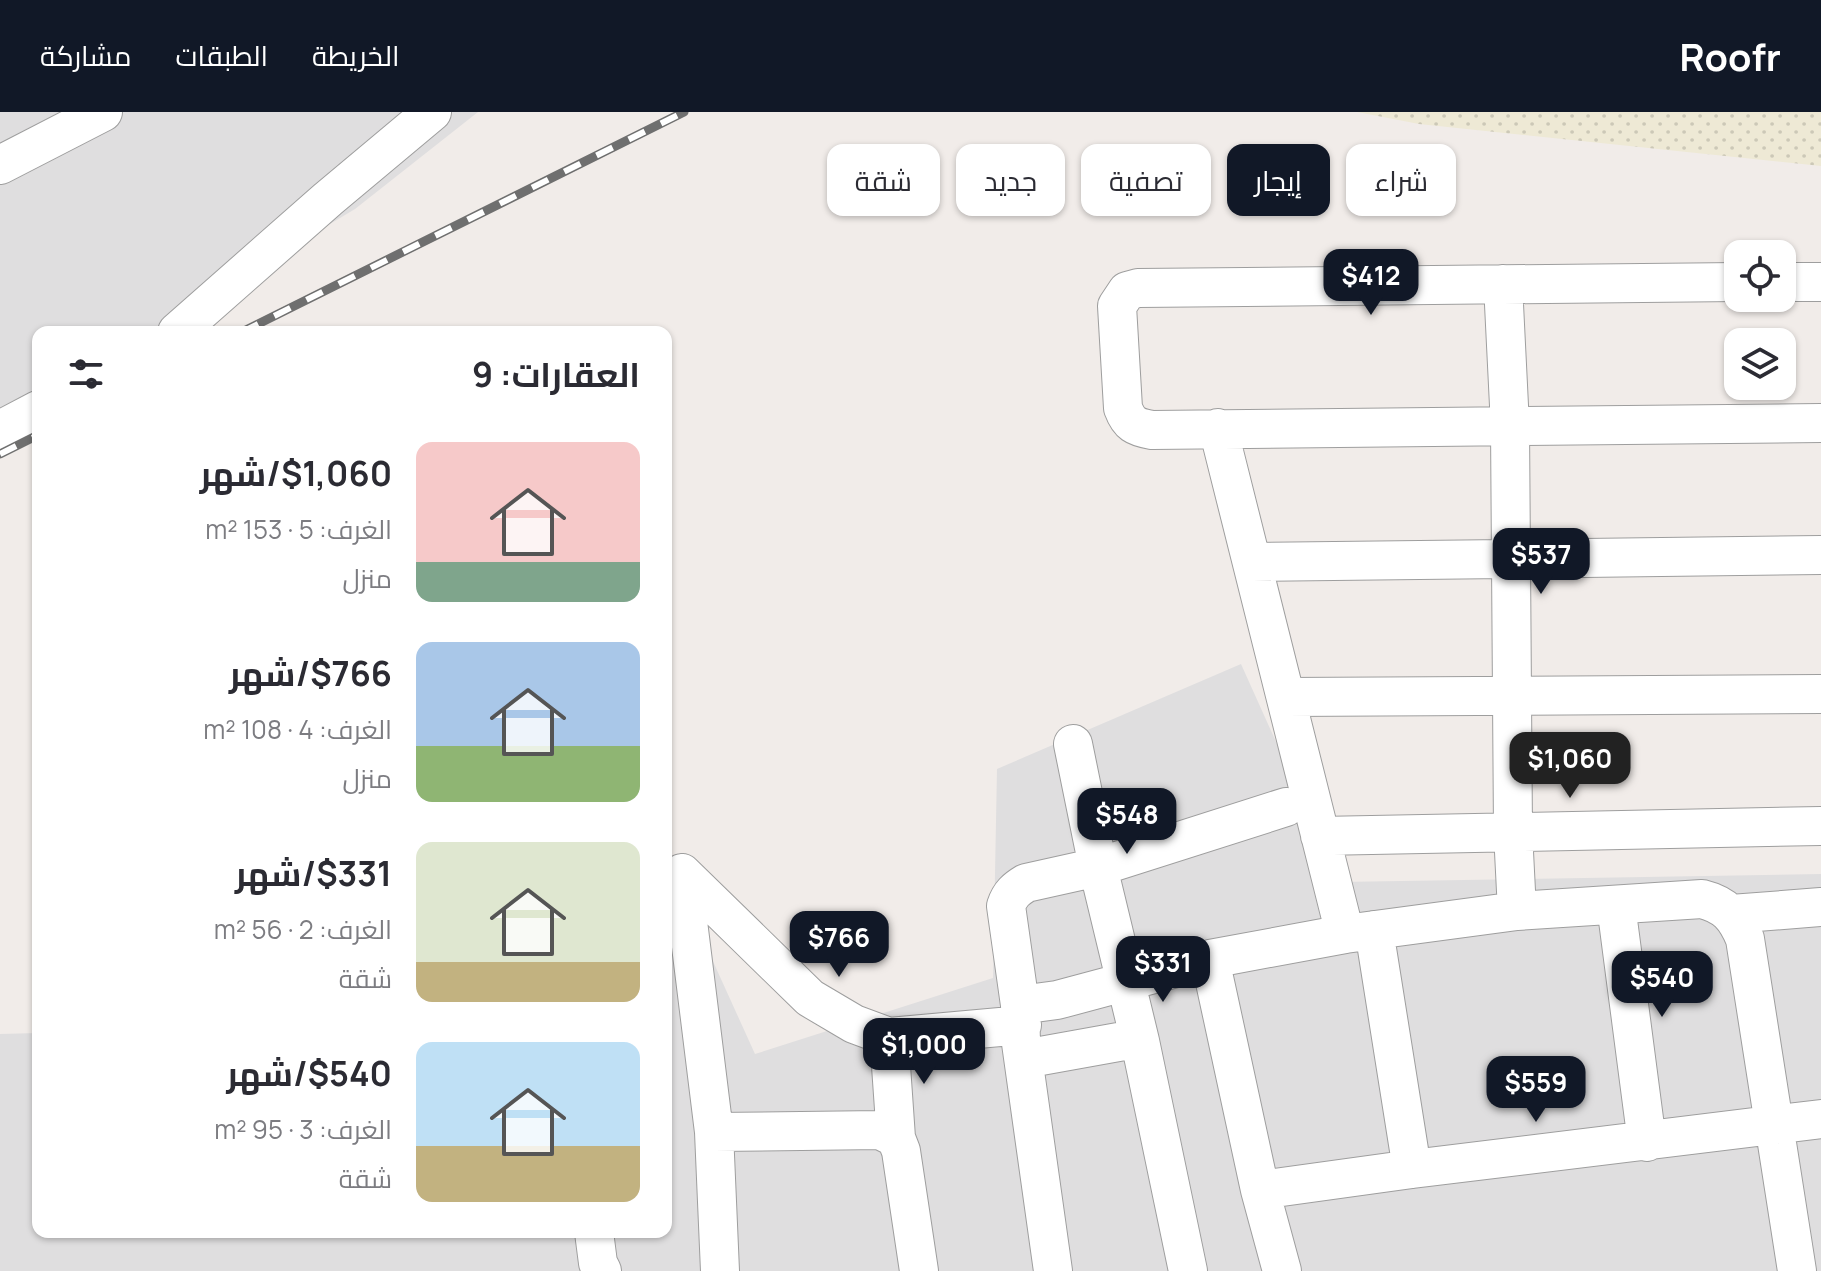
<!DOCTYPE html>
<html lang="ar">
<meta charset="utf-8">
<style>
body{margin:0;font-family:Manrope,Cairo,sans-serif;background:#f2f2f3;color:#2b2b33;direction:rtl;height:100vh;display:flex;flex-direction:column;font-size:30px;white-space:nowrap}
*{box-sizing:border-box;margin:0}
p{font-size:26px;color:#7c7c81}
.icon{flex:none;width:44px;height:44px;fill:none;stroke:currentColor;stroke-width:2;stroke-linecap:round;stroke-linejoin:round}
.map{position:relative;flex:1;overflow:hidden;direction:ltr}
.details{position:absolute;left:32px;top:214px;width:640px;height:912px;display:flex;flex-direction:column;background:#fff;border-radius:16px;box-shadow:0 2px 6px #0004;direction:rtl}
.details>*{flex:none}
.hud{position:absolute;left:696px;top:32px;width:760px;height:72px;direction:rtl;display:flex;gap:16px}
.fabs{position:absolute;left:1724px;top:128px;display:grid;gap:16px}
.fabs a{display:grid;place-items:center;width:72px;height:72px;border-radius:16px;background:#fff;box-shadow:0 2px 6px #0004;font-size:40px}
.price{position:absolute;translate:-50% -68px;padding:0 18px;border-radius:16px;background:#111827;color:#fff;font-size:26px;line-height:52px;filter:drop-shadow(0 2px 4px #0008)}
.price::after{content:'';position:absolute;left:50%;top:48px;width:24px;height:18px;margin-left:-12px;background:inherit;clip-path:polygon(0 0,100% 0,50% 100%)}
.price.active{background:#222;color:#fff}
ul{padding:0;list-style:none}
li{display:flex;align-items:center;gap:24px;height:200px;padding:0 32px}
li span{display:grid;place-items:center;flex:none;width:224px;height:160px;border-radius:16px;color:#555}
li>.icon{margin-inline-start:auto}
span .icon{width:96px;height:96px;fill:#fffc;stroke-width:1}
li b{font-size:34px}
h2{display:flex;justify-content:space-between;align-items:center;height:96px;padding:0 32px;font-size:34px}
.pill{padding:0 28px;border-radius:16px;background:#fff;box-shadow:0 2px 6px #0004;font-size:28px;line-height:72px}
.pill.active{background:#111827;color:#fff}
header{display:flex;align-items:center;gap:48px;box-sizing:border-box;height:112px;padding:0 40px;background:#111827;color:#fff}
header strong{font-size:38px}
nav{display:flex;gap:44px;margin-inline-start:auto;font-size:28px}
.map>svg:first-child{display:block}
</style>
<header>
<strong>Roofr</strong>
<nav><a>الخريطة</a><a>الطبقات</a><a>مشاركة</a></nav>
</header>
<div class="map">
<svg width="1821" height="1159" viewBox="0 0 1821 1159">
<defs>
<pattern id="farmland-dots" width="8" height="8" patternUnits="userSpaceOnUse" patternTransform="scale(2)"><rect width="8" height="8" fill="#eee9d5"/><path d="M2 2h.1M6 6h.1" fill="none" stroke="#ccc8b7" stroke-width="1.8" stroke-linecap="round"/></pattern>
</defs>
<rect width="100%" height="100%" fill="#f1ece9"/>
<path fill="#dfdedf" d="M0 0H478L355 97 150 220H38V288L0 310Z
M1241 552 1339 770 1821 762V1159H0V922L38 921V1120H666V797L687 792 755 942 993 866 997 657Z"/>
<path fill="url(#farmland-dots)" d="M1357 0H1821V54L1419 12Z"/>
<g fill="none" stroke-linecap="round" stroke-linejoin="round">
<g stroke="#9e9e9e" stroke-width="40">
<path id="minor" d="M0 53 103 0
M1738 170 1138 176 1127 179 1117 194 1123 296C1129 312 1135 315 1152 318L1821 311
M1782 170H1821
M1503 172 1510 314 1513 720 1517 799
M177 220 328 87 432 0
M1218 316 1345 822
M0 318 38 298
M1252 450 1821 443
M1286 585 1821 582
M1073 632 1098 755 1140 929
M1320 724 1821 714
M682 761 810 886 854 912 889 925 1022 913
M682 761 714 1020 720 1159
M1616 793 1647 1030
M1731 802 1821 795
M1374 818 1412 1057
M1210 847 1260 1078 1282 1159
M1020 893 1006 794C1010 782 1016 777 1026 771L1098 755 1286 695
M889 925 896 1026
M1024 947 1124 929H1140L1188 1159
M714 1020 880 1018 896 1026 901 1039 919 1159
M1260 1078 1412 1057 1821 1007
M594 1120 598 1151 602 1159
M1053 1159 1021 931 1020 893 1057 888 1210 847 1345 822 1517 799 1702 787C1726 793 1736 805 1745 827L1797 1159"/>
</g>
<use href="#minor" stroke="#fff" stroke-width="38"/>
<g stroke="#6f6f6f" stroke-width="9">
<path id="rail" d="M242 220 684 0
M0 342 38 323"/>
</g>
<use href="#rail" stroke="#fff" stroke-width="6" stroke-dasharray="18" stroke-linecap="butt"/>
</g>
</svg>
<div class="fabs">
<a><svg class="icon" aria-label="locate" viewBox="0 0 24 24"><circle cx="12" cy="12" r="6"/><path d="M12 2v4M12 18v4M2 12h4M18 12h4"/></svg></a>
<a><svg class="icon" aria-label="layers" viewBox="0 0 24 24"><path d="M12 4l9 5-9 5-9-5zM3 14l9 5 9-5"/></svg></a>
</div>
<b class="price" style="left:1371px;top:205px">$412</b>
<b class="price" style="left:1541px;top:484px">$537</b>
<b class="price active" style="left:1570px;top:688px">$1,060</b>
<b class="price" style="left:1127px;top:744px">$548</b>
<b class="price" style="left:839px;top:867px">$766</b>
<b class="price" style="left:1163px;top:892px">$331</b>
<b class="price" style="left:1662px;top:907px">$540</b>
<b class="price" style="left:924px;top:974px">$1,000</b>
<b class="price" style="left:1536px;top:1012px">$559</b>
<div class="hud">
<a class="pill">شراء</a>
<a class="pill active">إيجار</a>
<a class="pill">تصفية</a>
<a class="pill">جديد</a>
<a class="pill">شقة</a>
</div>
<section class="details">
<h2>العقارات: 9<svg class="icon" aria-label="filters" viewBox="0 0 24 24"><path d="M4 7h16M4 17h16"/><circle cx="9" cy="7" r="2"/><circle cx="15" cy="17" r="2"/></svg></h2>
<ul>
<li><span style="background:linear-gradient(#f6c9c9 75%,#7fa58c 0)"><svg class="icon" aria-label="home" viewBox="0 0 24 24"><path d="M3 11l9-7 9 7M6 9v11h12V9"/></svg></span><div><b>$1,060/شهر</b><p>الغرف: 5 · 153 m²</p><p>منزل</p></div></li>
<li><span style="background:linear-gradient(#a9c7e8 65%,#8fb573 0)"><svg class="icon" aria-label="home" viewBox="0 0 24 24"><path d="M3 11l9-7 9 7M6 9v11h12V9"/></svg></span><div><b>$766/شهر</b><p>الغرف: 4 · 108 m²</p><p>منزل</p></div></li>
<li><span style="background:linear-gradient(#dfe7d0 75%,#c2b280 0)"><svg class="icon" aria-label="home" viewBox="0 0 24 24"><path d="M3 11l9-7 9 7M6 9v11h12V9"/></svg></span><div><b>$331/شهر</b><p>الغرف: 2 · 56 m²</p><p>شقة</p></div></li>
<li><span style="background:linear-gradient(#bfe0f5 65%,#c2b280 0)"><svg class="icon" aria-label="home" viewBox="0 0 24 24"><path d="M3 11l9-7 9 7M6 9v11h12V9"/></svg></span><div><b>$540/شهر</b><p>الغرف: 3 · 95 m²</p><p>شقة</p></div></li>
</ul>
</section>
</div>
